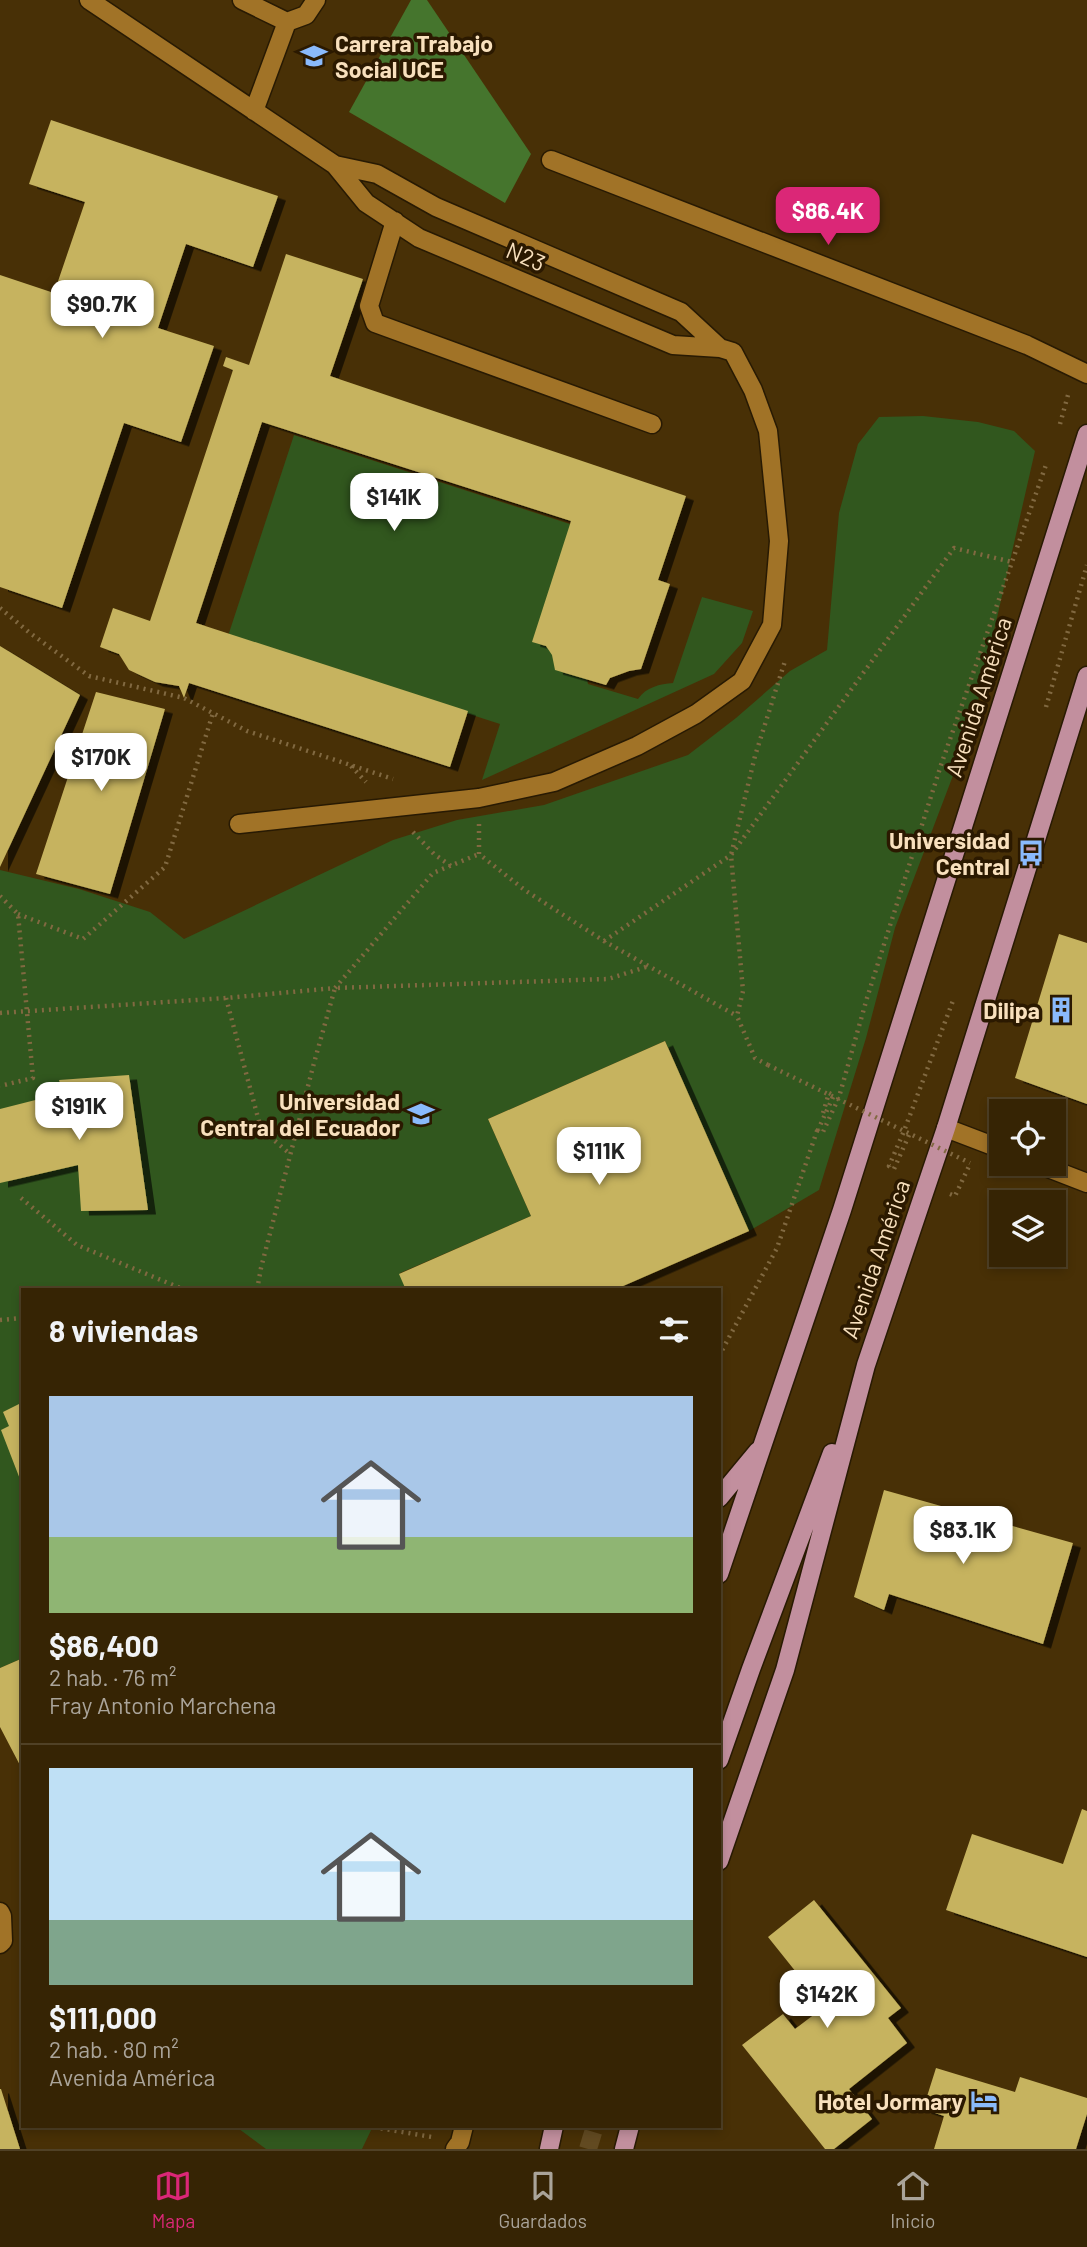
<!DOCTYPE html>
<html lang="es">
<meta charset="utf-8">
<style>
body{margin:0;font-family:Barlow,sans-serif;background:#3d2c0e;color:#f1f3f6;height:100vh;display:flex;flex-direction:column;font-size:26px;white-space:nowrap}
*{box-sizing:border-box;margin:0}
p{font-size:23px;color:#aaa49a}
.icon{flex:none;width:38px;height:38px;fill:none;stroke:currentColor;stroke-width:2;stroke-linecap:round;stroke-linejoin:round}
.map{position:relative;flex:1;overflow:hidden}
.side{position:absolute;left:21px;top:1288px;width:700px;height:840px;display:flex;flex-direction:column;background:#362404;border-radius:0px;box-shadow:0 4px 10px #0003,0 0 0 2px #504126}
.side>*{flex:none}
.tools{position:absolute;left:989px;top:1099px;display:grid;gap:14px}
.tools a{display:grid;place-items:center;width:77px;height:77px;border-radius:0px;background:#362404;box-shadow:0 4px 10px #0003,0 0 0 2px #504126;font-size:35px}
.price{position:absolute;translate:-50% -60px;padding:0 16px;border-radius:14px;background:#fff;color:#222;font-size:23px;line-height:46px;filter:drop-shadow(0 2px 4px #0008)}
.price::after{content:'';position:absolute;left:50%;top:42px;width:21px;height:16px;margin-left:-10px;background:inherit;clip-path:polygon(0 0,100% 0,50% 100%)}
.price.selected{background:#db2777;color:#fff}
ul{padding:0;list-style:none}
li{display:grid;align-content:center;gap:14px;height:371px;padding:0 28px}
li+li{border-top:2px solid #504126}
li span{display:grid;place-items:center;height:217px;border-radius:0px;color:#555}
li>.icon{margin-inline-start:auto}
span .icon{width:126px;height:126px;fill:#fffc;stroke-width:1}
li b{font-size:30px}
h2{display:flex;justify-content:space-between;align-items:center;height:84px;padding:0 28px;font-size:30px}
.menu{display:flex;justify-content:space-around;align-items:center;height:98px;border-top:2px solid #504126;background:#362404;font-size:19px;color:#aaa49a}
.menu a{display:grid;justify-items:center;gap:4px}
.menu .selected{color:#db2777}
.map>svg:first-child{display:block}
</style>
<div class="map">
<svg width="1087" height="2149" viewBox="0 0 1087 2149">
<defs>
<filter id="shadow"><feDropShadow dx="8" dy="4.5" stdDeviation="0" flood-color="#0009"/></filter>
</defs>
<rect width="100%" height="100%" fill="#483006"/>
<path fill="#31571e" d="M923 416 978 422 1014 431 1035 451 973 723 895 928 866 1038 819 1190 749 1231 665 1041 488 1119 531 1216 400 1273 406 1290H23V1658L0 1668V870L79 889 150 912 184 939 393 840 457 820 544 805 688 755 736 718 790 671 827 650 839 513 858 444 879 417Z
M294 435 604 535 585 668 588 684 638 699C646 687 660 684 673 683L702 597 753 611 742 643 714 674 482 780 500 724 228 636Z
M235 2126H373L362 2149H266Z"/>
<path fill="#45752d" d="M411 0H427L531 154 505 203 349 112Z"/>
<path fill="#c6b35f" filter="url(#shadow)" d="M51 120 278 196 253 267 186 244 158 328 214 346 181 442 124 423 62 608 0 587V275L54 293 85 202 29 184Z
M286 254 363 279 330 376 686 496 658 580 670 584 641 669 629 671 610 678 606 685 555 670 552 655 546 646 532 642 571 521 262 422 196 623 468 711 450 767 189 683 184 698 179 686 155 682 129 670 119 654 100 647 113 608 150 621 233 370 223 366 226 357 249 365Z
M0 646 80 695 0 867Z
M96 692 165 709 110 894 36 874Z
M1059 934 1087 943V1104L1015 1078Z
M665 1041 749 1231 614 1290H406L399 1274 531 1216 488 1119Z
M129 1075 148 1210 81 1211 78 1165 0 1183V1109L63 1093 59 1080Z
M23 1402V1487L1 1430 9 1426 3 1412Z
M884 1490 1073 1543 1043 1644 889 1594 884 1610 854 1597Z
M23 1658V1771L0 1727V1668Z
M1082 1809 1087 1811V1957L946 1910 972 1834 1063 1864Z
M814 1900 901 2008 888 2018 907 2043 849 2089 872 2119 834 2149H825L742 2045 783 2014 795 2029 824 2007 768 1937Z
M936 2068 1015 2092 1020 2077 1087 2098V2114L1076 2149H934L944 2116 923 2109Z
M0 2089H1L20 2149H0Z"/>
<g fill="none" stroke-linecap="round" stroke-linejoin="round">
<path stroke="#624a21" stroke-width="18" stroke-dasharray="18 9" stroke-linecap="butt" d="M588 2149 595 2126"/>
<g stroke="#281a03" stroke-width="21">
<path id="minor" d="M89 0 335 165 366 203 419 238 673 345 720 348 733 352 753 390 768 431 779 541 772 625 742 681 696 714 637 746 554 782 479 798 239 824
M242 0 287 22 306 15 316 0
M254 111 287 22
M551 160 1027 345 1087 374
M335 165 377 174 436 207 681 312 720 348
M395 221 369 306 375 323 652 424
M946 1128 1001 1149
M1038 1164 1087 1183
M0 1912 2 1916 3 1941 0 1944
M455 2149 460 2142 464 2126"/>
</g>
<g stroke="#281a03" stroke-width="21">
<path id="major" d="M719 1498 758 1451
M719 1574 842 1210 1087 434
M719 1760 751 1669 832 1453
M719 1861 785 1670 866 1365 946 1128 1087 676
M549 2149 554 2126
M624 2149 630 2126"/>
</g>
<path stroke="#816941" stroke-width="4.5" stroke-dasharray="2 5" stroke-linecap="butt" d="M1060 424 1068 395
M0 608 30 633 89 676 184 698 247 731 393 779
M1046 707 1087 565
M351 766 366 782
M479 824V854L526 891 604 941 737 1016
M413 832 434 854 451 866
M0 896 18 914 33 1078 0 1086
M18 914 83 939 165 867 213 713
M604 941 731 855 954 548 1012 562
M226 998 261 1129 290 1154
M0 1013 226 998 335 988 433 873 479 854
M768 1065 755 1058 737 1016 743 991 731 855 755 756 785 661
M833 1097 818 1130 823 1132 839 1097 867 998 941 765 1047 462
M823 1113 829 1093 835 1096
M909 1135 894 1169 889 1166 904 1131 954 998
M950 1194 955 1196 970 1164
M21 1198 77 1245 185 1290
M257 1290 261 1268 314 1063 335 988 608 979 649 966
M0 1320 23 1318
M719 1356 777 1248 818 1128
M367 2126 432 2137"/>
<use href="#minor" stroke="#a17327" stroke-width="18"/>
<use href="#major" stroke="#c28f9e" stroke-width="18"/>
<path stroke="#816941" stroke-width="4.5" stroke-dasharray="2 5" stroke-linecap="butt" d="M768 1065 970 1163"/>
</g>
<defs>
<g id="university-bare" transform="scale(2.1)"><path d="M0-5L7-2L0 1L-7-2ZM-4 1L0 2.5L4 1V4Q0 6-4 4Z" fill="#8abafc" stroke="#2b1900" stroke-width="2.5" paint-order="stroke"/></g>
<g id="bus-bare" transform="scale(2.1)"><path d="M-5-6H5V4H4V6H2V4H-2V6H-4V4H-5ZM-3.5-4V0h7V-4ZM-3.5 1.2v1.5H-2V1.2ZM2 1.2v1.5H3.5V1.2Z" fill="#8abafc" stroke="#2b1900" stroke-width="2.5" paint-order="stroke"/></g>
<g id="building-bare" transform="scale(2.1)"><path d="M-4-6H4V6H1V3H-1V6H-4ZM-2.5-4.3h1.7v1.8h-1.7ZM.8-4.3h1.7v1.8H.8ZM-2.5-1h1.7V.8h-1.7ZM.8-1h1.7V.8H.8Z" fill="#8abafc" stroke="#2b1900" stroke-width="2.5" paint-order="stroke"/></g>
<g id="hotel-bare" transform="scale(2.1)"><path d="M-6-4.5h1.5V1H6V5H4.5V3h-9V5H-6ZM-4 0a1.8 1.8 0 1 1 3.6 0ZM.5 0V-2.5h3Q6-2.5 6 0Z" fill="#8abafc" stroke="#2b1900" stroke-width="2.5" paint-order="stroke"/></g>
</defs>
<g fill-rule="evenodd">
<use href="#university-bare" x="314" y="56"/>
<use href="#bus-bare" x="1031" y="853"/>
<use href="#building-bare" x="1061" y="1010"/>
<use href="#university-bare" x="421" y="1114"/>
<use href="#hotel-bare" x="984" y="2101"/>
</g>
<g text-anchor="middle" dominant-baseline="central" stroke-width="7" stroke-linejoin="round" paint-order="stroke">
<g font-size="23" font-weight="bold" fill="#f8e0bd" stroke="#2b1900" text-anchor="end">
<text x="335" y="43" text-anchor="start">Carrera Trabajo<tspan x="335" dy="26">Social UCE</tspan></text>
<text x="1010" y="840">Universidad<tspan x="1010" dy="26">Central</tspan></text>
<text x="1040" y="1010">Dilipa</text>
<text x="400" y="1101">Universidad<tspan x="400" dy="26">Central del Ecuador</tspan></text>
<text x="963" y="2101">Hotel Jormary</text>
</g>
<g font-size="23" fill="#f8e0bd" stroke="#2b1900">
<text transform="translate(526 256) rotate(23)">N23</text>
<text transform="translate(978 697) rotate(-72)">Avenida América</text>
<text transform="translate(875 1259) rotate(-71)">Avenida América</text>
</g>
</g>
</svg>
<div class="tools">
<a><svg class="icon" aria-label="locate" viewBox="0 0 24 24"><circle cx="12" cy="12" r="6"/><path d="M12 2v4M12 18v4M2 12h4M18 12h4"/></svg></a>
<a><svg class="icon" aria-label="layers" viewBox="0 0 24 24"><path d="M12 4l9 5-9 5-9-5zM3 14l9 5 9-5"/></svg></a>
</div>
<b class="price selected" style="left:828px;top:247px">$86.4K</b>
<b class="price" style="left:102px;top:340px">$90.7K</b>
<b class="price" style="left:394px;top:533px">$141K</b>
<b class="price" style="left:101px;top:793px">$170K</b>
<b class="price" style="left:79px;top:1142px">$191K</b>
<b class="price" style="left:599px;top:1187px">$111K</b>
<b class="price" style="left:963px;top:1566px">$83.1K</b>
<b class="price" style="left:827px;top:2030px">$142K</b>
<section class="side">
<h2>8 viviendas<svg class="icon" aria-label="filters" viewBox="0 0 24 24"><path d="M4 7h16M4 17h16"/><circle cx="9" cy="7" r="2"/><circle cx="15" cy="17" r="2"/></svg></h2>
<ul>
<li><span style="background:linear-gradient(#a9c7e8 65%,#8fb573 0)"><svg class="icon" aria-label="home" viewBox="0 0 24 24"><path d="M3 11l9-7 9 7M6 9v11h12V9"/></svg></span><div><b>$86,400</b><p>2 hab. · 76 m²</p><p>Fray Antonio Marchena</p></div></li>
<li><span style="background:linear-gradient(#bfe0f5 70%,#7fa58c 0)"><svg class="icon" aria-label="home" viewBox="0 0 24 24"><path d="M3 11l9-7 9 7M6 9v11h12V9"/></svg></span><div><b>$111,000</b><p>2 hab. · 80 m²</p><p>Avenida América</p></div></li>
</ul>
</section>
</div>
<nav class="menu">
<a class="selected"><svg class="icon" aria-label="map" viewBox="0 0 24 24"><path d="M3 6l6-2 6 2 6-2v14l-6 2-6-2-6 2zM9 4v14M15 6v14"/></svg>Mapa</a>
<a><svg class="icon" aria-label="saved" viewBox="0 0 24 24"><path d="M7 4h10v16l-5-4-5 4z"/></svg>Guardados</a>
<a><svg class="icon" aria-label="home" viewBox="0 0 24 24"><path d="M3 11l9-7 9 7M6 9v11h12V9"/></svg>Inicio</a>
</nav>
